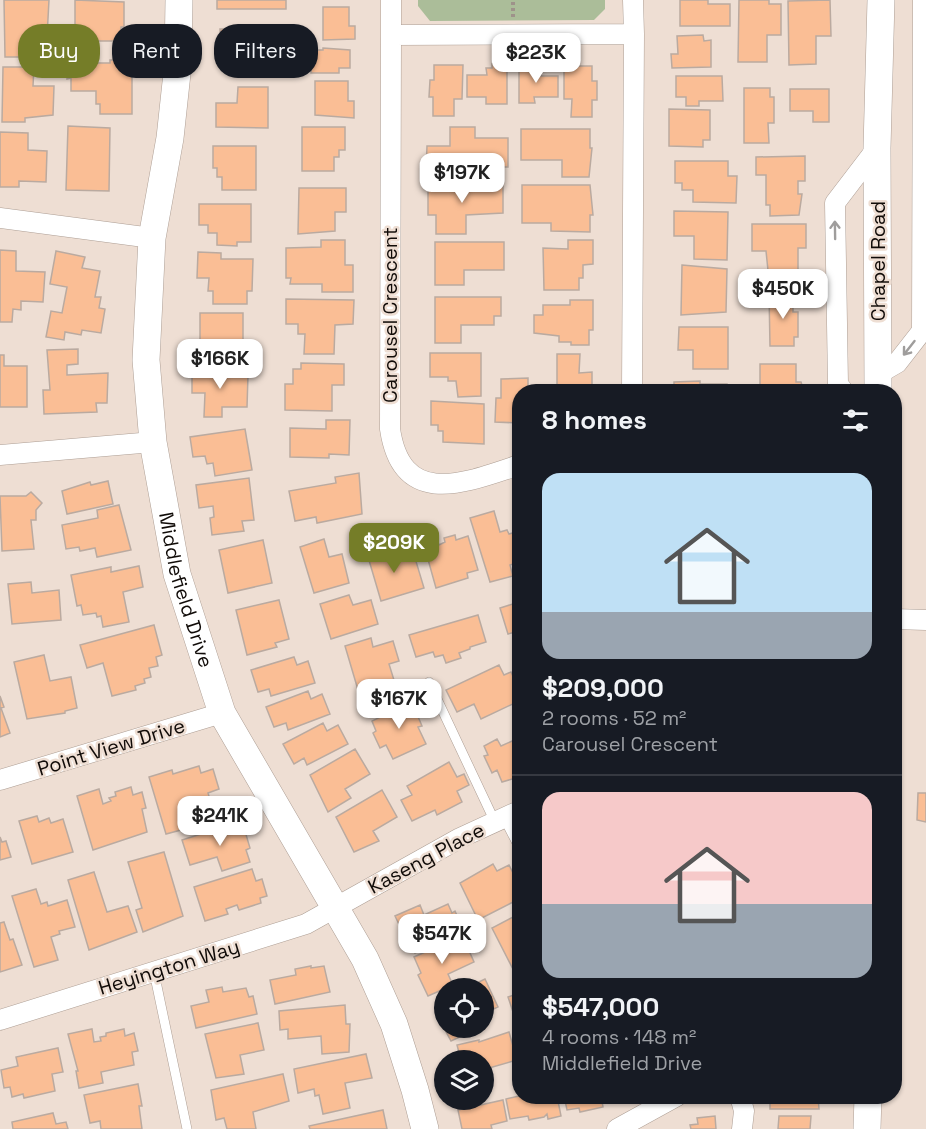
<!DOCTYPE html>
<meta charset="utf-8">
<style>
body{margin:0;font-family:"Space Grotesk",sans-serif;background:#20242c;color:#f1f3f6;height:100vh;display:flex;flex-direction:column;font-size:22px;white-space:nowrap}
*{box-sizing:border-box;margin:0}
p{font-size:20px;color:#9ea1a6}
.icon{flex:none;width:33px;height:33px;fill:none;stroke:currentColor;stroke-width:2;stroke-linecap:round;stroke-linejoin:round}
.map{position:relative;flex:1;overflow:hidden}
.side{position:absolute;left:512px;top:384px;width:390px;height:720px;display:flex;flex-direction:column;background:#171b24;border-radius:24px;box-shadow:0 2px 4px #0004}
.side>*{flex:none}
.banner{position:absolute;left:18px;top:24px;width:404px;height:54px;display:flex;gap:12px}
.controls{position:absolute;left:434px;top:978px;display:grid;gap:12px}
.controls a{display:grid;place-items:center;width:60px;height:60px;border-radius:50%;background:#171b24;box-shadow:0 2px 4px #0004;font-size:30px}
.price{position:absolute;translate:-50% -51px;padding:0 14px;border-radius:12px;background:#fff;color:#222;font-size:20px;line-height:39px;filter:drop-shadow(0 2px 3px #0008)}
.price::after{content:'';position:absolute;left:50%;top:36px;width:18px;height:14px;margin-left:-9px;background:inherit;clip-path:polygon(0 0,100% 0,50% 100%)}
.price.current{background:#757d28;color:#fff}
ul{padding:0;list-style:none}
li{display:grid;align-content:center;gap:12px;height:318px;padding:0 30px}
li+li{border-top:2px solid #363941}
li span{display:grid;place-items:center;height:186px;border-radius:18px;color:#555}
li>.icon{margin-inline-start:auto}
span .icon{width:108px;height:108px;fill:#fffc;stroke-width:1}
li b{font-size:26px}
h2{display:flex;justify-content:space-between;align-items:center;height:72px;padding:0 30px;font-size:26px}
.pill{padding:0 21px;border-radius:24px;background:#171b24;box-shadow:0 2px 4px #0004;font-size:21px;line-height:54px}
.pill.current{background:#757d28;color:#fff}
.map>svg:first-child{display:block}
</style>
<div class="map">
<svg width="926" height="1129" viewBox="0 0 926 1129">
<rect width="100%" height="100%" fill="#eeded3"/>
<path fill="#abbd99" d="M418 0H605V9L594 20 430 21 418 6Z"/>
<path fill="#fabe95" stroke="#baaaa0" stroke-width="1.5" d="M4 0H49L47 37H22V57H5Z
M75 0 124 2V27H121V41H85L75 31Z
M217 0H286V9H217Z
M680 0H708V4H730V26H680Z
M739 0H769V4H781V35H767V62H738Z
M830 0 831 36H816V64L789 65 788 1Z
M323 7H349V26H355V39L323 40Z
M220 29H266V41H279V60H266V71H251V77H235V66H222Z
M703 35 704 41 711 40V67L672 68 671 54H678L677 36Z
M323 48 350 50V68H339V73H311L312 50H323Z
M110 60H132V114H100V104H96V91H71V78L67 79V63H110Z
M492 64H507V104H486V97H467V75H487L486 68H492Z
M519 64H535V69H541V76H558V97H534L535 103H519Z
M434 65H463L462 99H454V116H433V97H429L430 80H434Z
M564 66H592V81H597V100H592V117H571L572 99H564Z
M3 67H34L33 86H54L53 115 25 118V122H2Z
M676 76H722L723 101H699V106H686V97H676Z
M315 81H348V101H354V118L315 115Z
M238 87H268V128L216 127V103H237Z
M744 88H770V97H774V123H768L769 143H744Z
M790 89H829V122H813V111H790Z
M669 109 710 110V140H703V147L669 146Z
M68 126 110 128 109 191 66 190Z
M302 127H345V150H339V157H334V171H302Z
M450 127H475V138H508V167H477V174H437V170H426L427 146H450Z
M521 129H590V148H592L589 177H562V160H521Z
M0 132 28 133V150L47 151 46 182 19 181V187H0Z
M213 146H256V190H222V177H217V168H213Z
M805 156V181H798V194H802L799 215 770 216V205H766V175H756V157Z
M675 161H728V176H737L736 203 693 202V190H682V183H675Z
M428 184H503V213L466 215V234H436V215H428Z
M522 185H590L593 215H590V232L551 231V223H522Z
M299 188H346V212H335V231L298 234Z
M199 204H251V242H237V246L217 245V233H208V225H199Z
M674 211 728 212 727 260 694 259V236H674Z
M752 224H806V248H798V284H779V280H769L766 251H752Z
M321 240H345V265H353V292H322V284H290L291 278H286V248L321 247Z
M568 240H593V264L583 265V278H579V290H544L543 248 568 249Z
M435 242H504V270H464V285H435Z
M0 250 16 251V271L45 272 43 302 21 301V310L13 309 12 322H0Z
M56 251 85 257 82 268 100 271 95 297H101L99 308 105 309 101 333 82 330 81 335 65 332 64 340 46 337 51 311 62 313 67 287 50 284Z
M198 252 221 253V259H253L252 291H247V304H213V291H208L209 278H197Z
M682 265 727 269 726 312 681 315Z
M769 293H793V312H798V337H794V346H770Z
M435 297H501V316H494V325H461V343H435Z
M286 299 354 300 353 324 335 325 334 354H304L305 334H298V324H286Z
M570 300H593V330H589V345H571V342H559V336L534 333V315H543V305H570Z
M200 313H243V353H230V356H200Z
M679 327H728V369H693V350H678Z
M78 349V364L67 365V375L108 373 107 403H96L97 412 44 414 43 390H50L47 350Z
M430 353H481V396L458 397 456 381H448V377H430Z
M557 354H580L579 373 592 372V388L586 387V392H557Z
M0 355H4V366H27V407H0Z
M301 363 344 364V385H332V411L285 410V384H293V369H301Z
M760 364H796V382H801L804 392H760Z
M192 368H219V375H248L247 407H222V417H204L205 393H192Z
M528 378V390L538 392H519V423L495 422 496 398H501V379Z
M700 381V384H727V392H674V382Z
M431 401 484 404V444L443 442V431H438V425H431Z
M326 420H350L349 455 329 454V458L290 457V428L326 429Z
M245 429 252 470 215 476 213 463 207 464 205 456 193 457 190 437Z
M359 473 362 514 317 523 316 517 295 521 289 491 336 483 335 477Z
M249 478 254 520 242 521 244 531 212 535 210 518 214 517 213 506 199 508 196 485Z
M108 481 113 504 67 514 62 491 90 482 91 485Z
M31 492 42 503 36 510V520H31L34 549 2 551 0 496H26Z
M119 505 131 550 97 557 95 548 80 551 79 547 66 549 62 525 98 518 97 510Z
M494 511 500 532 507 530 509 534 519 531V555L515 557 517 563 510 565 513 576 490 582 470 518Z
M435 534 439 545 445 542 444 538 455 535 456 540 468 536 478 570 467 573 468 578 436 588 422 538Z
M324 539 329 557 342 554 349 583 314 593 300 547Z
M263 540 272 583 228 593 219 550Z
M386 544 391 562 415 558 424 588 381 601 366 550Z
M139 566 143 587 123 592 129 622 103 627 101 616 97 617 96 613 83 615 81 605 77 606 71 575 111 567V572Z
M31 582 32 593 59 590 61 620 12 624 8 584Z
M349 595 353 605 371 600 378 624 331 639 320 604Z
M279 600 289 639 275 643 277 647 247 655 236 610Z
M519 602V631L508 634 500 608Z
M478 615 486 642 470 647V649L459 653 461 658 446 663 443 655 435 657 433 652 416 657 409 635Z
M154 625 162 655 156 657 158 666 149 668 151 677 144 679 145 683 135 686 136 690 112 696 103 663 87 668 80 645Z
M371 638 373 647 393 641 399 661 389 664 397 690 361 700 345 646Z
M44 655 50 681 71 677 77 708 65 711V713L27 719 14 662Z
M294 657 297 665 308 661 315 683 271 696 269 689 258 692 251 670Z
M499 665 504 675 511 672 519 689V701L481 719 474 704 457 712 446 690Z
M308 691 311 699 322 694 330 714 288 730 286 723 274 727 266 707Z
M0 696 4 707 1 708 10 733 0 737Z
M410 698 422 726 418 727 426 744 393 759 386 745 380 748 373 733 376 731 372 721 393 711 391 706Z
M323 723 327 731 338 725 348 744 307 765 304 758 294 764 283 744Z
M519 738V777L502 782 497 770 492 773 484 756 488 755 484 746 497 739 501 746Z
M355 749 370 774 345 789 351 798 328 812 310 775Z
M449 762 457 777 464 774 469 785 457 791 462 802 437 815 435 810 412 821 401 800 412 795 407 786Z
M199 766 201 773 213 769 219 789 208 793 211 803 191 809 196 826 166 834 149 777 172 770 173 774Z
M131 787 133 795 142 792 146 808 142 809 147 832 93 850 77 796 99 789 103 804 111 801 109 798 116 796 115 792Z
M382 790 397 817 373 831 379 841 354 852 336 817Z
M918 793H926V822L917 820Z
M37 816 39 822 49 818 51 823 63 819 73 852 32 864 19 821Z
M242 821 250 848 246 850 250 862 222 871 217 857 190 865 182 840Z
M0 837 2 842 6 841 11 857 0 860Z
M164 852 183 916 143 932 136 910 142 908 128 862Z
M493 864 497 871 509 865 519 885V899L478 920 460 883Z
M252 869 256 881 262 879 267 896 260 898 261 903 239 910 237 905 226 909 228 914 205 921 194 887Z
M94 872 107 912 128 906 137 932 89 950 68 880Z
M36 889 41 904 47 902 48 906 67 900 75 927 59 931 60 934 51 937 58 960 34 967 12 896Z
M448 904 452 913 455 911 464 931 449 938 447 935 434 941 435 944 415 953 406 931 403 933 395 916 420 905 424 915Z
M519 914V981L492 928Z
M4 922 10 940 13 939 22 965 0 972V923Z
M462 935 474 962 448 974 453 985 428 996 418 975 421 973 414 957 434 948 435 951Z
M311 966V968L324 966 330 992 275 1004 270 980 296 975 295 969Z
M485 979 498 1007 483 1014V988H466Z
M222 987 223 992 246 988 249 997 253 996 257 1014 196 1028 191 1006 209 1002 206 990Z
M519 993V1030L508 997Z
M444 999V1027L436 1002Z
M345 1005 346 1024H350L349 1052 322 1054 321 1036 288 1039V1029L280 1030 279 1011Z
M258 1023 264 1050 240 1055 244 1074 216 1078 205 1034Z
M444 1028H479L451 1041Z
M92 1029 94 1042 101 1041 100 1037 106 1036V1033L124 1029 125 1036 134 1033 138 1051 132 1052 134 1065 101 1072 103 1083 79 1088 76 1071H78L68 1034Z
M509 1032 517 1060 489 1068 492 1079 483 1081V1060H461L457 1045 479 1040V1042Z
M58 1048 63 1072 52 1074 55 1091 24 1098 23 1094 12 1097 10 1087 4 1088 1 1070 18 1066 16 1057Z
M366 1054 372 1078 345 1083 350 1108 323 1114 319 1095 315 1096 314 1089 298 1093 294 1069Z
M283 1074 289 1101 253 1112 256 1129H227L224 1118 216 1120 211 1090Z
M138 1084 142 1106H139L142 1129H101L100 1121 90 1123 84 1095Z
M519 1096H557L561 1116 548 1119 547 1114 544 1117 529 1120 528 1116 510 1119 506 1099Z
M564 1096H601L603 1107 580 1112 579 1108 567 1110Z
M770 1096H818L819 1109H770Z
M503 1100 507 1121 491 1125 492 1129H462L458 1110Z
M383 1110 387 1129H310L309 1126Z
M53 1113 56 1124 66 1122 68 1129H13L12 1122Z
M715 1116 716 1129H691L690 1125 698 1124 697 1118Z
M779 1116H811L810 1129H778Z"/>
<g fill="none" stroke-linecap="round" stroke-linejoin="round">
<g stroke="#ad9e94" stroke-width="10">
<path id="lane" d="M429 682 495 822
M504 818 519 847
M154 972 187 1129"/>
</g>
<g stroke="#ad9e94" stroke-width="21">
<path id="street" d="M391 0V35L634 34 633 0
M391 35 390 429C402 509 465 483 519 465
M0 218 152 238
M878 374 897 363 922 331 923 0
M632 392 634 34
M844 392 838 384 835 203 877 148
M0 455 153 442
M894 619 926 620
M0 780 222 713
M0 1020 306 924 460 838 519 811
M740 1096 744 1111 742 1129
M617 1129 677 1096"/>
</g>
<g stroke="#ad9e94" stroke-width="28">
<g id="secondary">
<path id="s1" d="M179 0 178 64 170 138 152 238 146 360 153 442 177 574 222 713 365 959 394 1024 415 1090 425 1129"/>
<path d="M878 392 877 148 881 0"/>
<path d="M867 1129 868 1096"/>
</g>
</g>
<path stroke="#9e928a" stroke-width="4" stroke-dasharray="3 3" stroke-linecap="butt" d="M513 17V0"/>
<use href="#lane" stroke="#fff" stroke-width="9"/>
<use href="#street" stroke="#fff" stroke-width="20"/>
<use href="#secondary" stroke="#fff" stroke-width="27"/>
</g>
<defs><path id="oneway-shaft" d="M-6 0H5M1.5-3L5.5 0L1.5 3" fill="none" stroke-width="1.6" stroke-linecap="round" stroke-linejoin="round" transform="scale(1.5)"/></defs>
<g stroke="#9f9d9c">
<use href="#oneway-shaft" transform="translate(835 230) rotate(-91)"/>
<use href="#oneway-shaft" transform="translate(909 348) rotate(128)"/>
</g>
<g text-anchor="middle" dominant-baseline="central" stroke-width="5" stroke-linejoin="round" paint-order="stroke">
<g font-size="20" fill="#100b08" stroke="#eeded3">
<text transform="translate(878 261) rotate(-90)">Chapel Road</text>
<text transform="translate(390 315) rotate(-90)">Carousel Crescent</text>
<text stroke="none"><textPath href="#s1" startOffset="596">Middlefield Drive</textPath></text>
<text transform="translate(111 747) rotate(-17)">Point View Drive</text>
<text transform="translate(426 858) rotate(-28)">Kaseng Place</text>
<text transform="translate(169 967) rotate(-17)">Heyington Way</text>
</g>
</g>
</svg>
<div class="controls">
<a><svg class="icon" aria-label="locate" viewBox="0 0 24 24"><circle cx="12" cy="12" r="6"/><path d="M12 2v4M12 18v4M2 12h4M18 12h4"/></svg></a>
<a><svg class="icon" aria-label="layers" viewBox="0 0 24 24"><path d="M12 4l9 5-9 5-9-5zM3 14l9 5 9-5"/></svg></a>
</div>
<b class="price" style="left:536px;top:84px">$223K</b>
<b class="price" style="left:462px;top:204px">$197K</b>
<b class="price" style="left:783px;top:320px">$450K</b>
<b class="price" style="left:220px;top:390px">$166K</b>
<b class="price current" style="left:394px;top:574px">$209K</b>
<b class="price" style="left:399px;top:730px">$167K</b>
<b class="price" style="left:220px;top:847px">$241K</b>
<b class="price" style="left:442px;top:965px">$547K</b>
<div class="banner">
<a class="pill current">Buy</a>
<a class="pill">Rent</a>
<a class="pill">Filters</a>
</div>
<section class="side">
<h2>8 homes<svg class="icon" aria-label="filters" viewBox="0 0 24 24"><path d="M4 7h16M4 17h16"/><circle cx="9" cy="7" r="2"/><circle cx="15" cy="17" r="2"/></svg></h2>
<ul>
<li><span style="background:linear-gradient(#bfe0f5 75%,#9aa5b1 0)"><svg class="icon" aria-label="home" viewBox="0 0 24 24"><path d="M3 11l9-7 9 7M6 9v11h12V9"/></svg></span><div><b>$209,000</b><p>2 rooms · 52 m²</p><p>Carousel Crescent</p></div></li>
<li><span style="background:linear-gradient(#f6c9c9 60%,#9aa5b1 0)"><svg class="icon" aria-label="home" viewBox="0 0 24 24"><path d="M3 11l9-7 9 7M6 9v11h12V9"/></svg></span><div><b>$547,000</b><p>4 rooms · 148 m²</p><p>Middlefield Drive</p></div></li>
</ul>
</section>
</div>
